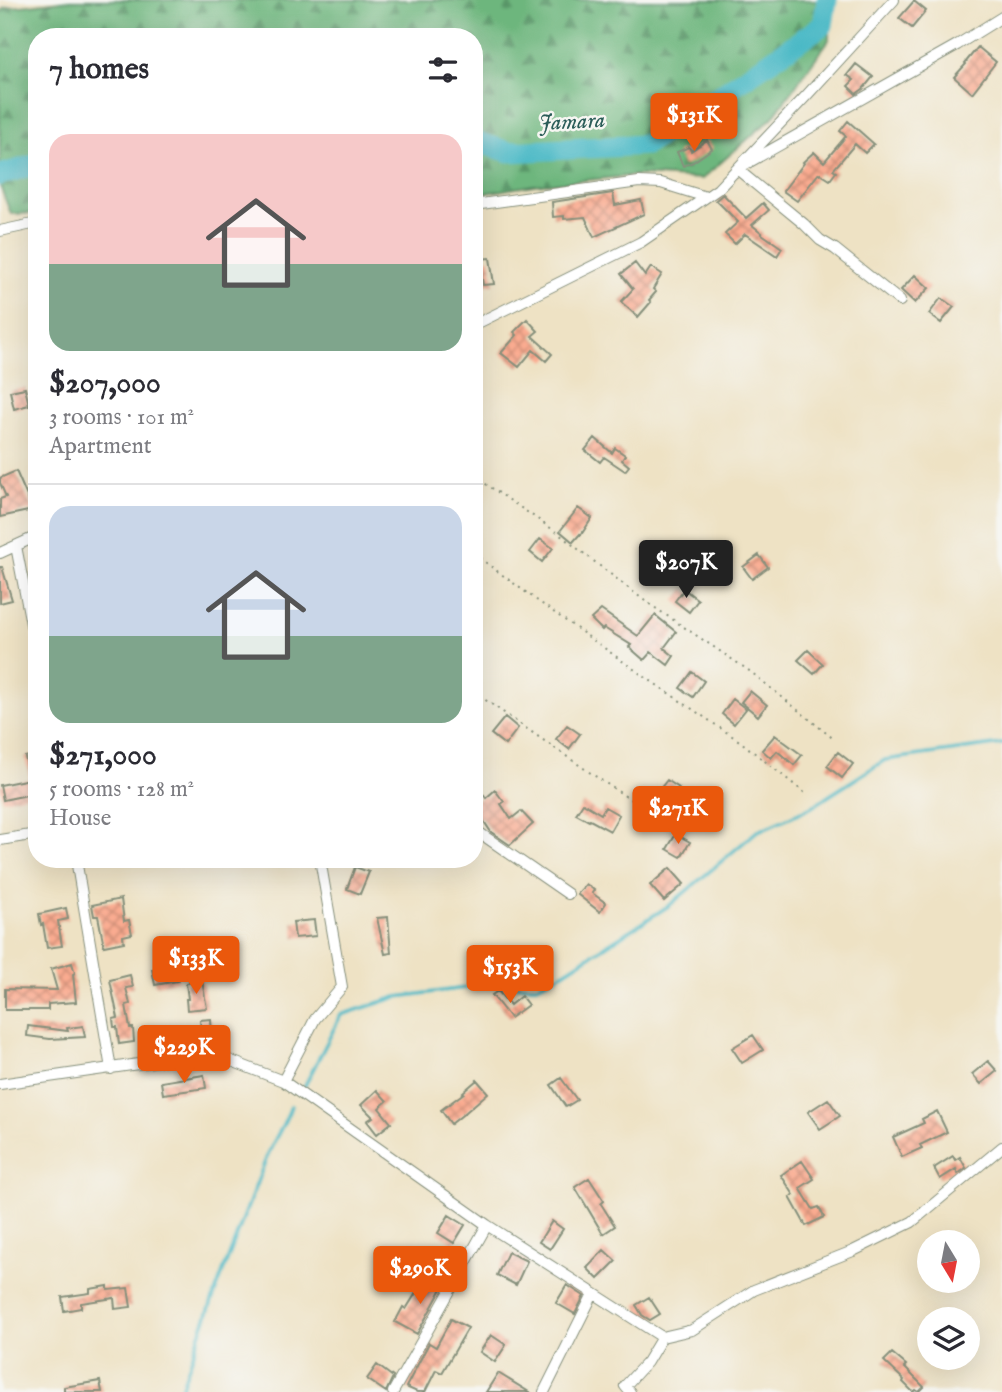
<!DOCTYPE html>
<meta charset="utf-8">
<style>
body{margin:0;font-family:"IM FELL English",serif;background:#f7f7f7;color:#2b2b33;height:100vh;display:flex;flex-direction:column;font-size:26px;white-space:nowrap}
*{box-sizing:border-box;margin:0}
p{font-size:23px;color:#7c7c81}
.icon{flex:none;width:38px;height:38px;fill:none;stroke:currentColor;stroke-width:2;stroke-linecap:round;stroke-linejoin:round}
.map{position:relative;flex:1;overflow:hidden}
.sheet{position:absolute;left:28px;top:28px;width:455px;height:840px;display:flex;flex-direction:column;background:#fff;border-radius:28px;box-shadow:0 7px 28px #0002}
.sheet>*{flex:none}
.needle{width:46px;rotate:170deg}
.buttons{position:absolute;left:917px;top:1230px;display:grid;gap:14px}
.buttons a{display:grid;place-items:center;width:63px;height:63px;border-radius:50%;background:#fff;box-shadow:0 7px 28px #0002;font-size:35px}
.price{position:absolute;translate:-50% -60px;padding:0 16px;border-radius:7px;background:#ea580c;color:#fff;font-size:23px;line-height:46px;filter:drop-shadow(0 2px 4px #0008)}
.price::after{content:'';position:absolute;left:50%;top:42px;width:21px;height:16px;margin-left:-10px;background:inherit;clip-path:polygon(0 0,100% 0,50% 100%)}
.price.on{background:#222;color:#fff}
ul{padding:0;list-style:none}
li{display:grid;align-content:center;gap:14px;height:371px;padding:0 21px}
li+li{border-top:2px solid #e1e1e2}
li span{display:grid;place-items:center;height:217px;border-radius:21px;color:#555}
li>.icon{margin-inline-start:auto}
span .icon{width:126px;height:126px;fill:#fffc;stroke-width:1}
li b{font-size:30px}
h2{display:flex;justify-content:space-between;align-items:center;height:84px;padding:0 21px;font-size:30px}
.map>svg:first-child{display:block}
</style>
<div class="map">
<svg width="1002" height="1392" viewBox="0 0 1002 1392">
<defs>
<pattern id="forest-firs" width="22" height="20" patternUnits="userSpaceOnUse" patternTransform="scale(1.75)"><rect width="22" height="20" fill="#6db67d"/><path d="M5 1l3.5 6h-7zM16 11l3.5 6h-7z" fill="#599567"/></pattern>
<pattern id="building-cross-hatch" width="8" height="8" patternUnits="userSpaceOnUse" patternTransform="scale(1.75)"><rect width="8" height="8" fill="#faab90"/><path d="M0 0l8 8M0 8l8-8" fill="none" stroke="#ca8c76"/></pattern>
</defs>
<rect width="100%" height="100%" fill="#f6f6f2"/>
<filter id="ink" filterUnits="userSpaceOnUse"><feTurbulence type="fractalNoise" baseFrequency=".0143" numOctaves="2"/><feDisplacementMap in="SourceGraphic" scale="14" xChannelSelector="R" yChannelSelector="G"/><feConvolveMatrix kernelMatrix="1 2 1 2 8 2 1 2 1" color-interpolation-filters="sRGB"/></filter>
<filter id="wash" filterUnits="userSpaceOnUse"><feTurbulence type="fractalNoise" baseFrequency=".00686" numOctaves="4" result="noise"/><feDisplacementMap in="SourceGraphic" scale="28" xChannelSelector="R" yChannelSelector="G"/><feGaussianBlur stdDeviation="1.57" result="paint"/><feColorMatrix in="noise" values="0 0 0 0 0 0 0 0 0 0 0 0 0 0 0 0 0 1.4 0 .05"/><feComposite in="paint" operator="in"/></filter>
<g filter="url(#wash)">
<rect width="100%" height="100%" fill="#eee2c4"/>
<path fill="url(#forest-firs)" stroke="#467a58" stroke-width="2" d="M70 0H829V40L772 118 702 179 641 175 534 185 474 195V37H37V213L11 214 0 186V14L4 8Z"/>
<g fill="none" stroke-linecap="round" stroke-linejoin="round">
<path stroke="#4cb9c6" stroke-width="3.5" d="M303 1089 341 1015 397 997 488 985 537 986 563 973 670 905 756 832 810 808 885 760 1002 744
M180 1392C206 1314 236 1237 266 1159 273 1141 285 1124 291 1106"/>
<path stroke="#4cb9c6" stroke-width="21" d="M474 141 509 152 646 145 823 25 827 0
M0 175 37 164"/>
</g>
<g id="blocks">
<path fill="url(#building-cross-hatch)" d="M914 1 926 11 912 28 899 18Z
M978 47 996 62 972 93 954 77 966 64 965 63Z
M856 64 873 77 863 89 856 94 848 86 854 80 847 75Z
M848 121 874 144 865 153 855 144 833 170 836 172 830 180 819 173 797 201 783 191 804 163 803 162 814 152 824 162 846 136 840 131Z
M707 140 712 149 693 162 683 166 677 152 689 147 691 151Z
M613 193 615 205 641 200 644 214 594 237 585 217 564 219V216L553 217 552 202Z
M723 194 746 218 763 203 769 210 752 225 762 233V234L782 248 777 256 745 234 735 244 725 234 738 222 716 200Z
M490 258 494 284 483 285 479 259Z
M635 263 645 276 651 267 662 274 653 289 656 292 649 300 651 302 638 317 621 302 633 289 621 274Z
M915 275 929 288 915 303 901 290Z
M941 298 954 307 941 323 929 314Z
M527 319 538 331 532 336 552 354 546 361 533 350 519 367 501 353 517 335 514 332Z
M25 388 29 405 14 409 10 391Z
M595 438 612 453 615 448 625 455 622 460 629 466 625 471 604 457 600 462 585 450Z
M16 471 33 510 0 517V499L6 497 0 483V478Z
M578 508 592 518 581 535 580 534 573 542 560 531Z
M540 539 553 548 542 562 530 552Z
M682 553 700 567 687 584 669 570Z
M759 555 768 567 752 579 743 567Z
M0 567H2L12 600 0 603Z
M684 589 698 600 689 612 675 601Z
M601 610 638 636 655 615 676 632 664 648 674 656 668 665 651 652 644 660 629 647 631 645 604 628 602 630 591 619Z
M808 650 823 664 814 674 798 660Z
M692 672 704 681 693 697 680 688Z
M750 691 767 705 758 716 741 702Z
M733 699 746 709 734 724 722 714Z
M505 717 518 728 505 745 491 734Z
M567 725 580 734 569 749 556 739Z
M775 735 802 755 794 765 777 751 771 758 762 750Z
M838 752 853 764 842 778 827 766Z
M37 754V793L3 800 0 785 30 779 25 757Z
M667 780 679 788 667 803 665 801 658 811 651 806 658 796 656 794Z
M495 790 504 802 501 804 511 819 521 811 533 824 510 845 491 832 481 817 474 822V802L484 795 486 798Z
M583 803 601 814 605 807 619 815 610 831 590 820 589 821 576 814Z
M676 834 690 842 681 857 667 849Z
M355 867 369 872 360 894 347 889Z
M670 868 684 884 664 901 650 885Z
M586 884 594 890 592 893 606 903 600 912 577 894Z
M121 899 124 921 129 920 132 934 123 936 124 942 104 946 98 916H94L92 905Z
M66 908 68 919 58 921 62 946 47 948 43 924 41 925 39 914Z
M388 917 391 953 385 954 377 918Z
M314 920 316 936 295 938 293 922Z
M72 963 75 973 73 974 76 1002 48 1004V1010H5V989L57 990 51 969Z
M175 965 178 981 155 985 152 969Z
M130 975 133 987 126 988 130 1004 126 1005 130 1028H133L134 1042 119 1044 117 1027H114L113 1019 118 1018 110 980Z
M202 981 207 1008 187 1010 186 999H188L186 983Z
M498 991 510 1005 521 996 528 1005 510 1018 492 995Z
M211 1019 212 1038 200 1039 201 1042 177 1045 178 1052H169L167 1046 158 1047 157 1041 181 1035V1033L201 1030 200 1020Z
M28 1026 68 1031 67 1028 83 1026 85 1037 50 1039 27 1036Z
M753 1035 763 1050 742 1063 732 1048Z
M988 1061 997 1071 981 1084 972 1074Z
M204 1075 206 1088 163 1094 161 1082Z
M561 1078 577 1100 566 1107 551 1085Z
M477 1080 488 1093 466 1112 451 1124 441 1110 464 1093 463 1092Z
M377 1090 387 1101 379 1108 391 1123 377 1134 367 1121 373 1117 361 1105Z
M828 1099 840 1116 820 1129 808 1112Z
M937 1111 947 1132 920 1145 922 1148 902 1157 893 1137 924 1123 922 1119Z
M953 1156 955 1160 960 1157 966 1168 958 1174 956 1169 940 1179 934 1168Z
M802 1161 814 1179 800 1188 813 1209 819 1207 824 1217 806 1226 790 1197 794 1195 781 1175Z
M589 1178 604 1201 601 1204 615 1226 603 1234 575 1187Z
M449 1215 465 1225 454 1243 438 1233Z
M552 1221 563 1229 550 1249 539 1242Z
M604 1250 616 1261 598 1279 587 1268Z
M508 1252 527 1261 516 1285 497 1275Z
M430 1276 444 1285 417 1334 395 1322 403 1307 406 1309 416 1293 418 1294Z
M567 1285 584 1296 575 1314 556 1303Z
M108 1286V1290L128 1288 131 1307 115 1309 114 1298 81 1303V1308L64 1311 62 1297 90 1293V1289Z
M649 1297 660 1314 650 1320 642 1315 636 1305Z
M451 1319 468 1328 442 1373 436 1370 425 1392H417L406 1387 429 1343 436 1347Z
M491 1335 506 1345 495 1362 480 1352Z
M892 1353 906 1365 904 1367 924 1387 919 1392 916 1390 913 1392 903 1382 904 1380 884 1361Z
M377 1365 393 1377 386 1392 367 1379Z
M498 1373 529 1392H486Z
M100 1381 102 1392H64V1387Z"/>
</g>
</g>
<g filter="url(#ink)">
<use href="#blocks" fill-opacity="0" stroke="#86907c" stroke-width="2"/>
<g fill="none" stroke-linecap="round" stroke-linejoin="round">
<g stroke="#86907c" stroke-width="12">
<path id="minor" d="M474 205 639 182 661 183 706 197
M0 231 37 223
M900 301 835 249 820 240 804 224 737 169 957 45 1002 17
M474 325 641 242 718 189 807 95 894 0
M16 546 37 655
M0 553 37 536
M474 829 568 894
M0 840 37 834
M76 859 111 1069
M283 1081 315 1019 342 987 320 859
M0 1084 173 1059 229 1060 283 1081 487 1225 662 1337
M393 1392 487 1225
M544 1392 593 1294
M630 1392 625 1386 647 1362 662 1337 692 1330 754 1290 853 1251 912 1222 1002 1147"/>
</g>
<path stroke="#86907c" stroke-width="2" stroke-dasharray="2 5" stroke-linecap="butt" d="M474 476 555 531 645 601 751 672 835 740
M474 554 535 599 645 677 741 742 806 794
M474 692 592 774 676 830"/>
<use href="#minor" stroke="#fff" stroke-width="10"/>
</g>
</g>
<g text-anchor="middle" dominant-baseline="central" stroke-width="5" stroke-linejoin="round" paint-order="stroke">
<g font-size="23" font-style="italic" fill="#2a5c58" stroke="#f6f6f2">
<text transform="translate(572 122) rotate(-3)">Jamara</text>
</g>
</g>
</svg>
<div class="buttons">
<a><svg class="needle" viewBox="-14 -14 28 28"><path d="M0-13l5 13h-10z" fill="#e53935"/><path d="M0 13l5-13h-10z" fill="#7c7c81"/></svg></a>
<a><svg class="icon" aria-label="layers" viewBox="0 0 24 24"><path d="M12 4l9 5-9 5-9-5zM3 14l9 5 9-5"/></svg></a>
</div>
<b class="price" style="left:694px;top:153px">$131K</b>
<b class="price on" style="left:686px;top:600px">$207K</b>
<b class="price" style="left:678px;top:846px">$271K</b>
<b class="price" style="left:196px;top:996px">$133K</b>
<b class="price" style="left:510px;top:1005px">$153K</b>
<b class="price" style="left:184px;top:1085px">$229K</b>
<b class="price" style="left:420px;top:1306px">$290K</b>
<section class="sheet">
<h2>7 homes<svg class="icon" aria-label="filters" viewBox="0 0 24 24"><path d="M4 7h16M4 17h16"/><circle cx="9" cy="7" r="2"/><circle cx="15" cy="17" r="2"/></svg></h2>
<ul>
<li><span style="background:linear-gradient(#f6c9c9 60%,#7fa58c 0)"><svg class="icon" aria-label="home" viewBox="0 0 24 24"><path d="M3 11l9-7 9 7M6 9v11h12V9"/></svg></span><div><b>$207,000</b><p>3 rooms · 101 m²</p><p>Apartment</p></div></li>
<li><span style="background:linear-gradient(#c9d6e8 60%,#7fa58c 0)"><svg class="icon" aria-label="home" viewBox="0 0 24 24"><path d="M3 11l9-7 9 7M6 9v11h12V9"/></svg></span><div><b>$271,000</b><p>5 rooms · 128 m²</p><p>House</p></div></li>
</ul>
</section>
</div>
